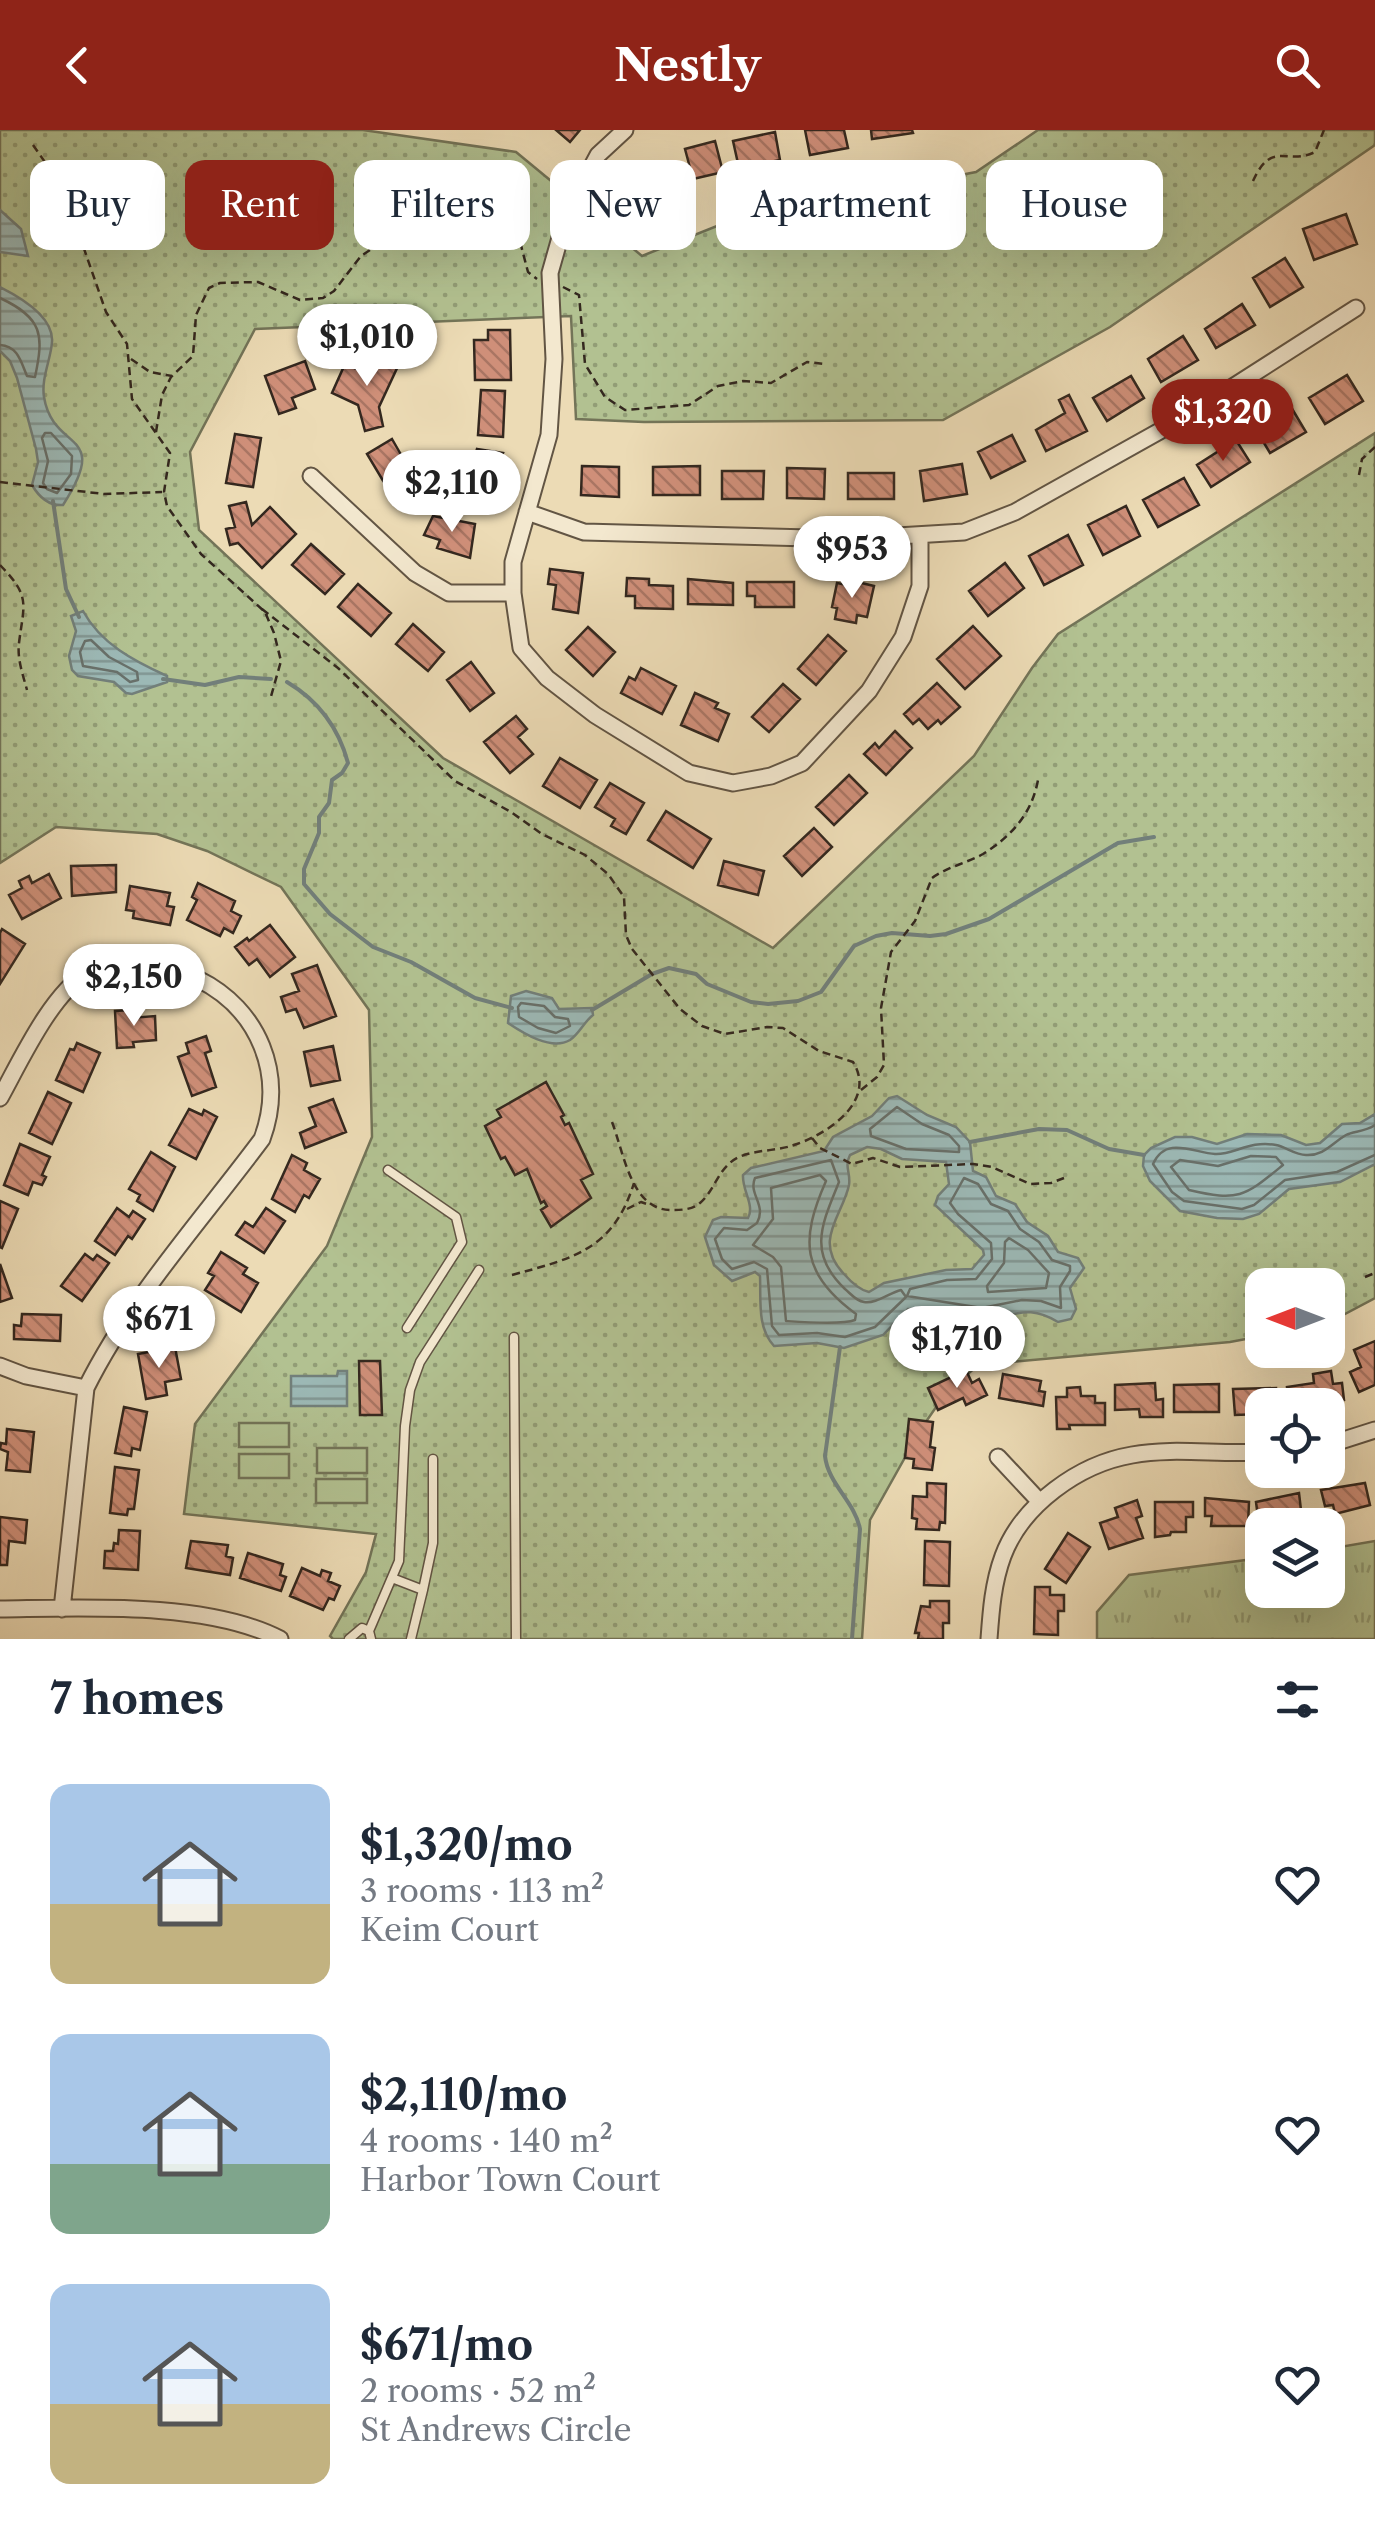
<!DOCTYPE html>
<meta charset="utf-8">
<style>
body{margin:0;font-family:"Libre Caslon Text",serif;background:#f2f2f3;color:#1f2937;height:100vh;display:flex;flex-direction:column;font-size:38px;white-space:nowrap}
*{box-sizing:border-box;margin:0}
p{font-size:32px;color:#747a83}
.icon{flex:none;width:55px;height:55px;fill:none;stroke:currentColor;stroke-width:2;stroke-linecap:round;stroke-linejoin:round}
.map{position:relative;height:1509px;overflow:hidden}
.side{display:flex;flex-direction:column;background:#fff;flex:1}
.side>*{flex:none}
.banner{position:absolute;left:30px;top:30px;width:1315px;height:90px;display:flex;gap:20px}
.needle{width:65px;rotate:270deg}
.buttons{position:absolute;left:1245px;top:1138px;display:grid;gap:20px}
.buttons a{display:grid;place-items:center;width:100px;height:100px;border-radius:20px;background:#fff;box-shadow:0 10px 40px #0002;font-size:50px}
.price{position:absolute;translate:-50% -85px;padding:0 22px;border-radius:35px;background:#fff;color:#222;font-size:32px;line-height:65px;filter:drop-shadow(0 2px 5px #0008)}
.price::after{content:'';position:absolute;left:50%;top:60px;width:30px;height:22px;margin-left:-15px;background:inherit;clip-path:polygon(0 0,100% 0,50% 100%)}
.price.on{background:#8f2418;color:#fff}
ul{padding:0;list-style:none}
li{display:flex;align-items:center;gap:30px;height:250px;padding:0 50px}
li span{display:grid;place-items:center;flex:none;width:280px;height:200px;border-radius:20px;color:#555}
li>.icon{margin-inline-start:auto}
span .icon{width:120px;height:120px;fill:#fffc;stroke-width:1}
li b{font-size:42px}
h2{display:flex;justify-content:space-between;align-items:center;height:120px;padding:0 50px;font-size:42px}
.chip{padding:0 35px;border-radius:20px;background:#fff;box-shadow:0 10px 40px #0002;font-size:35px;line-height:90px}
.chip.on{background:#8f2418;color:#fff}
header{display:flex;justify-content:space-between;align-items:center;height:130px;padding:0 50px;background:#8f2418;color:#fff;font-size:45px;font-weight:700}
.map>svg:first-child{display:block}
</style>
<header><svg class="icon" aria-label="back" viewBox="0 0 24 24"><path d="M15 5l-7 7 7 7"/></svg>Nestly<svg class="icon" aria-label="search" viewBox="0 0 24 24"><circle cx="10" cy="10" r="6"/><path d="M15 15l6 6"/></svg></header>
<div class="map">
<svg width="1375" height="1509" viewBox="0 0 1375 1509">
<defs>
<pattern id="grass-dots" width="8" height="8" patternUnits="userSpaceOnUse" patternTransform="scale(2.5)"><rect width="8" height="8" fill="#b2c191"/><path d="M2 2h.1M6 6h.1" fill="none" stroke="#929d76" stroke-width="1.8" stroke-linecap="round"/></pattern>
<pattern id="park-tufts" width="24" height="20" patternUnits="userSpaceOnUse" patternTransform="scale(2.5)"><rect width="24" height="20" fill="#b2c191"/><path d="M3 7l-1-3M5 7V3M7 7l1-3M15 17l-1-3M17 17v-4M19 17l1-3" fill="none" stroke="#929d76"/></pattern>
<pattern id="water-rules" width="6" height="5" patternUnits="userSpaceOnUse" patternTransform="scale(2.5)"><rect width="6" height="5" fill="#9cb9b6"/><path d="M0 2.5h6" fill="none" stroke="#809693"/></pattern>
<pattern id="building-back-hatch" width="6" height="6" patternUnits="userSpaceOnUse" patternTransform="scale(2.5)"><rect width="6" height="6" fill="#cf8f79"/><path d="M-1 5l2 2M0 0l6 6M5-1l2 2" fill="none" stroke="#a97563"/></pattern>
</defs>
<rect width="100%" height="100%" fill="#ecdbb5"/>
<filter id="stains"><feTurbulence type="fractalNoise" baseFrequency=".002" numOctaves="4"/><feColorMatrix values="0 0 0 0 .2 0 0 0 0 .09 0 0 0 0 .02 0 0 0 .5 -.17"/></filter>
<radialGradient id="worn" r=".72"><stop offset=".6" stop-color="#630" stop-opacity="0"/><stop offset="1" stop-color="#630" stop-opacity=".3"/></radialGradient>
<path fill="url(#grass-dots)" stroke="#737458" stroke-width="2.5" d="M0 0H363L516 22 642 126 737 88 976 42 1038 0H1375V15L1110 197 943 290 644 292 576 289 571 186 255 199 190 322 199 400 443 628 773 818 974 626 1032 538 1058 504 1375 303V1168L1328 1193V1155H1262V1206L1230 1212 978 1235 945 1264 921 1299 870 1390 862 1509H333L330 1506 366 1442 376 1404 184 1384 195 1294 327 1116 372 1007 369 880 281 757 207 721 157 704 56 697 0 733Z"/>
<path fill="url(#park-tufts)" stroke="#737458" stroke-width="2.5" d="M1375 1411V1509H1097V1482L1129 1445 1262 1428V1460H1328V1419Z"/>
<path fill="#b2c191" stroke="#737458" stroke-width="2.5" d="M239 1293H289V1317H239Z
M317 1318H367V1343H317Z
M239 1324H289V1348H239Z
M316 1349H367V1373H316Z"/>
<path fill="url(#water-rules)" stroke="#727f7a" stroke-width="2.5" fill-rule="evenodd" d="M0 80 21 99 28 126 0 122Z
M0 157C20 167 54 186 52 212 51 229 41 248 44 267 53 323 112 299 63 375 49 376 39 367 32 355L38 332 36 319 17 248 10 231 0 221Z
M83 481C101 514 134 531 167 546V552L132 564 126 563 114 552 78 546 72 540 69 526 76 501 71 486Z
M526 861 552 868 559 879 592 878 593 885C584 892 579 904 570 910 551 921 523 903 508 893L511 866Z
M897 966 927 985 956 997 970 1012 973 1041 986 1047 996 1066 1015 1074 1027 1092 1048 1106 1058 1122 1078 1128 1084 1138 1070 1158 1076 1179 1071 1189 1058 1192C1024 1172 1014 1189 981 1188 956 1188 933 1178 908 1179L883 1205 844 1218 817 1213 774 1216C757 1198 761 1170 760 1146L755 1142 732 1151 714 1135 705 1107 713 1090 721 1087 748 1088C755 1075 742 1061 743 1045L751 1038 824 1021 833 1007 872 986 889 968ZM867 1017 881 1019 902 1029 946 1032 949 1054 938 1066 935 1075 983 1120 984 1125 972 1139 946 1140 884 1153 869 1162C859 1160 851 1152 844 1144 812 1111 843 1085 849 1055 851 1043 844 1037 850 1025Z
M1375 984V1034L1340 1052 1289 1059 1259 1084 1243 1089 1217 1088 1180 1081 1150 1051 1143 1036 1144 1025 1151 1018 1175 1007H1192L1217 1014 1247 1004 1281 1005 1306 1015 1320 1013 1342 994 1360 993Z
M338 1241H347V1276H291V1246H337Z"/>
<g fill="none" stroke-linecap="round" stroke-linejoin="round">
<path stroke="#68706a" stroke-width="2.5" d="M0 168C43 188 44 205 35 247L27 246C21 232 18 216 0 215
M45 303H51L72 326 71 344 57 363 47 359 43 353 48 331 42 308Z
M91 510 109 527 137 542 138 550 130 552 117 542 83 536 80 522 85 511Z
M521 873 544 876 555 887 568 889 570 896 556 903 538 898 519 887 518 877Z
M897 977 922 994 949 1005 959 1016V1022L906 1019 871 1006 870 999Z
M1375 995C1364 1002 1354 1001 1346 1005 1332 1013 1324 1026 1306 1025 1295 1025 1286 1017 1276 1015 1249 1010 1234 1025 1215 1024 1194 1023 1166 1005 1153 1034L1172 1062 1184 1071 1242 1079 1254 1075 1285 1050 1337 1042 1375 1025
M1251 1026 1276 1027 1283 1035C1245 1066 1240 1072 1189 1060L1171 1037 1180 1030 1218 1036Z
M831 1030 839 1052C822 1094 807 1123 845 1159 851 1164 856 1171 864 1172 876 1174 889 1163 901 1160L906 1167 875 1197 845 1207 817 1203 779 1205 772 1196 767 1139 754 1132 732 1139 722 1129 715 1109 724 1098 747 1100 757 1093C767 1075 748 1064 755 1048Z
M820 1045 826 1051C800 1110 801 1144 856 1184L855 1190C842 1195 801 1192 786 1191L781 1137 773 1127 753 1115 773 1089 771 1058Z
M964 1048 978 1054 991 1074 1008 1081 1020 1099 1039 1112 1052 1130 1070 1136V1141L1060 1157 1061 1178 1041 1171 1022 1170 982 1178 907 1166 910 1159 947 1150 976 1149 992 1129 991 1113 958 1084 950 1073Z
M1009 1108 1028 1120 1049 1143 1046 1158 988 1162 987 1156 1004 1133 1005 1112Z"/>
<path stroke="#727f7a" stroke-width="4" d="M53 371 66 459 79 487
M163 549 205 555 239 547 271 549
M287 552C319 571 339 599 348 633L342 643 332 650 329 673 319 687V703L304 739V754L330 784 373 817 411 832 475 868 512 878
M592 880 652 844 669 838 696 844 707 854 751 872 768 874 798 871 821 862 854 816 876 806 892 803 930 806 946 804 989 789 1118 713 1154 707
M970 1012 1039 999 1067 1000 1109 1019 1144 1025
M840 1217 825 1326C828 1354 855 1372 860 1399L852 1509"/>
</g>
<path fill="url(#building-back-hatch)" stroke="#34281f" stroke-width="2.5" d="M556 0H580L570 12Z
M805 0H844L848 18 810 25Z
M871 0H912L913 3 872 9Z
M775 2 780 30 739 38 733 11Z
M715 11 723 42 693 49 685 19Z
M647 56 666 71 644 100 616 78 627 64 635 71Z
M1346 84 1357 114 1314 130 1303 99Z
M1285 128 1303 157 1270 177 1253 148Z
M1242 174 1255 195 1216 218 1205 199Z
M488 200H510L511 250H475L474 210H488Z
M1183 206 1198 230 1161 252 1148 229Z
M372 224 398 236 379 277 383 296 365 301 358 275 332 263 345 234 364 242Z
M305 231 315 259 292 268 296 278 279 284 265 246Z
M1347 245 1363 271 1325 294 1309 268Z
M1131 246 1144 268 1107 291 1093 268Z
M481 260 505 261 503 307 478 305Z
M1069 265 1087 301 1046 321 1036 300 1065 283 1059 270Z
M1291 277 1306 302 1270 323 1255 298Z
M235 304 261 308 253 357 226 353Z
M1012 305 1025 331 991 348 978 322Z
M392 309 411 342 400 349 405 356 391 364 367 324Z
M1236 310 1250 332 1211 357 1197 335Z
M477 319 503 323 486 367 465 361Z
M962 334 967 364 924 371 920 341Z
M582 336 619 337V367L581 365Z
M700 336V365H653V337Z
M787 338 825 339 824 369 787 368Z
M722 341H764L763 369H722Z
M848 343H894V369H848Z
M1184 348 1199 375 1158 397 1143 370Z
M246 372 252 395 270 377 296 404 262 438 238 413 230 415 226 399 235 397 229 376Z
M1126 376 1140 406 1103 425 1088 395Z
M433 386 475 394 470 428 437 418 440 410 424 405Z
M1068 405 1083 435 1044 455 1029 426Z
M311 414 344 444 325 464 292 435Z
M1005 433 1024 458 988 486 969 461Z
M550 439 583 443 578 483 553 479 556 455 548 454Z
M627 448 649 449V455L673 456V479L635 478V466H626Z
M688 449 733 453V475L688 474Z
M853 451 874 456 867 487 857 485 856 493 835 489 837 478 832 477 837 453 852 456Z
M747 452H794V477H755V466H747Z
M358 454 391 483 371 506 338 477Z
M413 494 444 522 428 541 396 514Z
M973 496 1001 526 965 559 937 529Z
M588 497 615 522 593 546 566 520Z
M828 505 846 521 816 555 798 539Z
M471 532 494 563 470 581 447 550Z
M641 538 676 556 662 584 621 563 629 547 635 550Z
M937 553 960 577 941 594 938 590 928 599 919 589 913 594 904 584Z
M783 554 800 569 769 602 752 587Z
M695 563 718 573 715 578 729 584 718 611 681 595Z
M516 586 527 599 518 607 533 624 510 643 484 612Z
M895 601 912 618 886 645 864 624 875 613 879 618Z
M560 628 597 650 580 678 543 656Z
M849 645 867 663 834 695 816 677Z
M610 653 644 673 626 704 611 696 615 689 595 677Z
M666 681 711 709 693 738 648 710Z
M814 698 832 717 802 746 784 726Z
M724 731 764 741 758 765 718 755Z
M116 735V762L72 766 71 736Z
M49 744 61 768 22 789 9 765 22 758 19 751 29 746 32 753Z
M198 753 235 771 231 781 241 786 233 803 224 798 220 806 187 790 197 770 192 767Z
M130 756 170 763 167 776 174 777 170 795 133 788 134 781 126 780Z
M270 795 295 827 270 847 257 829 249 835 235 817 247 808 249 811Z
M2 799 25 814 0 854V803Z
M317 835 336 886 304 898 296 879 286 882 281 867 299 861 292 844Z
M130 880 131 888 155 886 156 910 133 912 134 917 117 918 115 881Z
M206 906 211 921 205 923 216 957 192 966 178 927 189 923 186 913Z
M77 913 100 923 83 962 56 950 70 919 74 920Z
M333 916 340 950 311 956 304 922Z
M546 952 564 985 561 987 565 995 569 993 593 1044 581 1050 591 1068 551 1097 541 1080 547 1076 544 1071 541 1073 527 1039 515 1045 505 1027 501 1029 485 996 501 987 497 980Z
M48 962 71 973 52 1014 29 1003Z
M333 969 346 1002 305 1018 300 1003 316 996 309 978Z
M189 979 202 985 204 980 217 987 196 1029 169 1015Z
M20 1014 50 1027 42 1045 46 1047 42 1055 33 1052 28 1065 4 1055Z
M151 1022 175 1037 153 1081 137 1071 140 1065 129 1059Z
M292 1025 307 1033 304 1040 320 1049 309 1068 304 1065 295 1082 272 1069Z
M0 1071 18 1079 2 1118 0 1117Z
M117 1078 129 1087 133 1081 145 1089 132 1109 128 1106 115 1125 95 1111Z
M266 1078 285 1091 264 1123 236 1105 245 1092 253 1097Z
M221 1122 247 1138 243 1144 258 1153 241 1182 205 1160 214 1146 208 1143Z
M85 1124 93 1130 97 1125 109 1133 82 1171 61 1156Z
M0 1134 12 1168 0 1172Z
M187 1169 208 1185 183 1219 162 1204Z
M22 1184 61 1185 60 1211 14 1209V1195L21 1196Z
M1375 1211V1255L1359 1262 1350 1242 1361 1237 1354 1220Z
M175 1217 181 1249 165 1252 167 1265 146 1269 138 1224Z
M359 1231H380L382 1285H360Z
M966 1240 972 1253 979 1249 987 1265 966 1275 963 1268 938 1280 928 1258Z
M1331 1241 1333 1254 1342 1253 1344 1270 1324 1275H1289L1287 1257 1314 1253 1313 1244Z
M1003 1244 1041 1251 1039 1261 1045 1262 1043 1276 999 1268Z
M1155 1253 1156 1270 1163 1269V1287H1140L1139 1279 1115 1280V1255Z
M1219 1254V1282H1174V1255Z
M1080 1257 1081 1266H1095V1273H1105V1295H1069L1070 1299H1057L1056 1267H1067V1258Z
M1276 1258V1275H1262V1284L1235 1285 1233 1259Z
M124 1277 147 1282 140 1320 132 1318 131 1326 115 1323Z
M909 1289 933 1292 930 1317 935 1318 932 1340 913 1338 914 1329 905 1328Z
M7 1299 34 1302 30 1342 6 1340 8 1322 0 1319 1 1313 6 1314Z
M115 1337 139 1340 134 1379H128L127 1385 110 1383Z
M927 1353 946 1354 945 1393 940 1392 939 1400 916 1399 917 1389 912 1388 913 1366 927 1367Z
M1365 1353 1370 1375 1335 1384 1333 1375 1325 1376 1321 1360Z
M1299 1363 1301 1380 1294 1381 1296 1391 1259 1396 1256 1372Z
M1205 1368 1249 1372 1248 1396H1211L1212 1386H1205Z
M1137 1370 1142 1386 1136 1388 1143 1408 1109 1419 1100 1393 1118 1387 1115 1378Z
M1155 1372H1193V1387H1186V1402H1171L1170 1405 1155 1407Z
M0 1387 27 1390 25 1413 9 1411 7 1435H0Z
M119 1400 140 1401 138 1440 104 1438 105 1421H113L114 1413 118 1414Z
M1068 1403 1090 1417 1066 1453 1045 1439Z
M191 1411 228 1415 226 1426 233 1428 230 1445 186 1438Z
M925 1411 950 1412 949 1456 924 1455Z
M248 1423 283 1434 280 1445 286 1447 281 1461 240 1448Z
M302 1438 320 1446 322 1440 331 1443 328 1451 340 1456 334 1470 329 1468 323 1480 290 1466Z
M1035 1457H1050V1465H1064V1481H1058V1505L1034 1504Z
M930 1471H949V1493H943V1509H918L919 1503H915L921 1476 930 1477Z"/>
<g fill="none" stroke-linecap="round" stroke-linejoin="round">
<g stroke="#625544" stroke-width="11">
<path id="lane" d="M388 1040 456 1087 462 1112 407 1198
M514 1207 516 1509
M392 1448 423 1460 411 1509
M423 1460 433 1413V1329
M369 1501 399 1431 405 1296 410 1260 420 1232 479 1140
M349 1509 362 1498 369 1501 371 1509"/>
</g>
<g stroke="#625544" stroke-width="19">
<path id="street" d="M625 0 598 25 567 83 550 143 554 229 549 305 513 432V463L521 518 547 548 595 585 689 643 733 653 771 646 802 633 869 561 903 507 920 456V405
M311 346 415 443 449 463H513
M527 382 584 402 847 409 964 402 1015 382 1192 283 1356 178
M0 968C20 932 51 864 87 843 95 839 108 839 117 837 145 830 171 836 198 849 259 879 286 945 262 1009 201 1091 132 1166 86 1258L26 1246 0 1236
M1328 1315 1375 1300
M998 1327 1040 1372
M0 1479C82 1478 207 1471 280 1509
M62 1479 86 1258
M989 1509C991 1481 993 1453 1003 1426 1022 1375 1079 1334 1132 1325 1174 1317 1219 1325 1262 1322"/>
</g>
<path stroke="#34281f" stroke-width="2.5" stroke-dasharray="8 5" stroke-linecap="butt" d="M33 15 47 35 53 73 81 110 106 182 127 214 132 269 170 323 164 362 167 376 201 424 265 482 274 503 281 531 270 570
M1253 51C1272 9 1287 36 1315 22L1324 0
M563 157 579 165 585 234 605 267 625 280 689 275 718 256 743 251 771 253 807 232 825 234
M131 229 150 242 172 246
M156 302 162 265 171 247 193 226 196 185 209 158 220 153 258 152 300 170 323 168 334 161 361 126 400 100 430 71 444 65 459 66 477 74 518 104 528 142 537 149
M1359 345 1362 329 1375 317
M0 352 104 364 162 362
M0 435C31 467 24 473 19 513 17 529 23 545 27 560
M262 479 338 538 455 651 511 682 542 704 585 725 608 744 624 767 626 805 632 819 680 879 702 896 725 904 767 897 783 898 819 921 853 932C878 972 825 1006 791 1016 774 1021 755 1020 739 1027 718 1037 716 1059 700 1073 692 1080 681 1080 671 1080 631 1080 624 1023 612 992
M861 960 877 947 884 935 881 878 891 822 915 791 932 748C947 737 967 733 983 724 1012 706 1032 683 1038 650
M812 1008 820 1018 852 1034 873 1028 900 1037 973 1034 992 1037 1030 1054 1051 1053 1064 1048
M627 1079 641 1072 647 1074
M512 1145C574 1128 613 1120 634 1053
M1365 1147 1375 1143"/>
<use href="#lane" stroke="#f3e8cf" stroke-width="8"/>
<use href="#street" stroke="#f3e8cf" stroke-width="15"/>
</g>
<rect width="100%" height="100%" filter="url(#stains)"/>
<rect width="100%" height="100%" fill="url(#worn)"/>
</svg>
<div class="buttons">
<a><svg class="needle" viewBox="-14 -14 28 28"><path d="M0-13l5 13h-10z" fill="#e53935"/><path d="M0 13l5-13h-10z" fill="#747a83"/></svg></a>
<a><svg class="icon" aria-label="locate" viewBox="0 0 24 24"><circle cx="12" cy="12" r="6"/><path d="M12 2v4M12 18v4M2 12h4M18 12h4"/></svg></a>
<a><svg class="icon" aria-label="layers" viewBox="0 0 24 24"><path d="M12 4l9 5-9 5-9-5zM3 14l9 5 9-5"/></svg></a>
</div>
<b class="price" style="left:367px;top:259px">$1,010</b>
<b class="price on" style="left:1223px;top:334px">$1,320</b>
<b class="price" style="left:452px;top:405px">$2,110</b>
<b class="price" style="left:852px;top:471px">$953</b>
<b class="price" style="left:134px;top:899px">$2,150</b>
<b class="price" style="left:159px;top:1241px">$671</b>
<b class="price" style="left:957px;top:1261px">$1,710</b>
<div class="banner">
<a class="chip">Buy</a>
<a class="chip on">Rent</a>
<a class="chip">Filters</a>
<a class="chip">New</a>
<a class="chip">Apartment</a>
<a class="chip">House</a>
</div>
</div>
<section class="side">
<h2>7 homes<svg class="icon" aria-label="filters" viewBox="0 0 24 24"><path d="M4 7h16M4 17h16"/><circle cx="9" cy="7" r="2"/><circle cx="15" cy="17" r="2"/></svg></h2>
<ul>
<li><span style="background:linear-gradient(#a9c7e8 60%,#c2b280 0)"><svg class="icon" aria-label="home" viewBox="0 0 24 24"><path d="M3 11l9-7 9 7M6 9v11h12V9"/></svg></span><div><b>$1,320/mo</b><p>3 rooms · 113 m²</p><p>Keim Court</p></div><svg class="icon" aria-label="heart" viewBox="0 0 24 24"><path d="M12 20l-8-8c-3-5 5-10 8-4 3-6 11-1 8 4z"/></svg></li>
<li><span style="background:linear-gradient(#a9c7e8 65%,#7fa58c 0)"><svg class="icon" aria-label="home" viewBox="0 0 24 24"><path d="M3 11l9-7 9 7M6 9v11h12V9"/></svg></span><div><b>$2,110/mo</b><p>4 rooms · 140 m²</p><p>Harbor Town Court</p></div><svg class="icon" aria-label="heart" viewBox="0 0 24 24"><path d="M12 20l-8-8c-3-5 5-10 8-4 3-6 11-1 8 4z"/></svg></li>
<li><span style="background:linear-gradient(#a9c7e8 60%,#c2b280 0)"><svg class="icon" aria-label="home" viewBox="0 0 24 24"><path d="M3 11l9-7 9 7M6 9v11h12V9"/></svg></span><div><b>$671/mo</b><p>2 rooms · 52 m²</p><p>St Andrews Circle</p></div><svg class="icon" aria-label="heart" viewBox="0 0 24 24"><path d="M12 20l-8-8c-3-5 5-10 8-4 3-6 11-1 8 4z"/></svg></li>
</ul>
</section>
